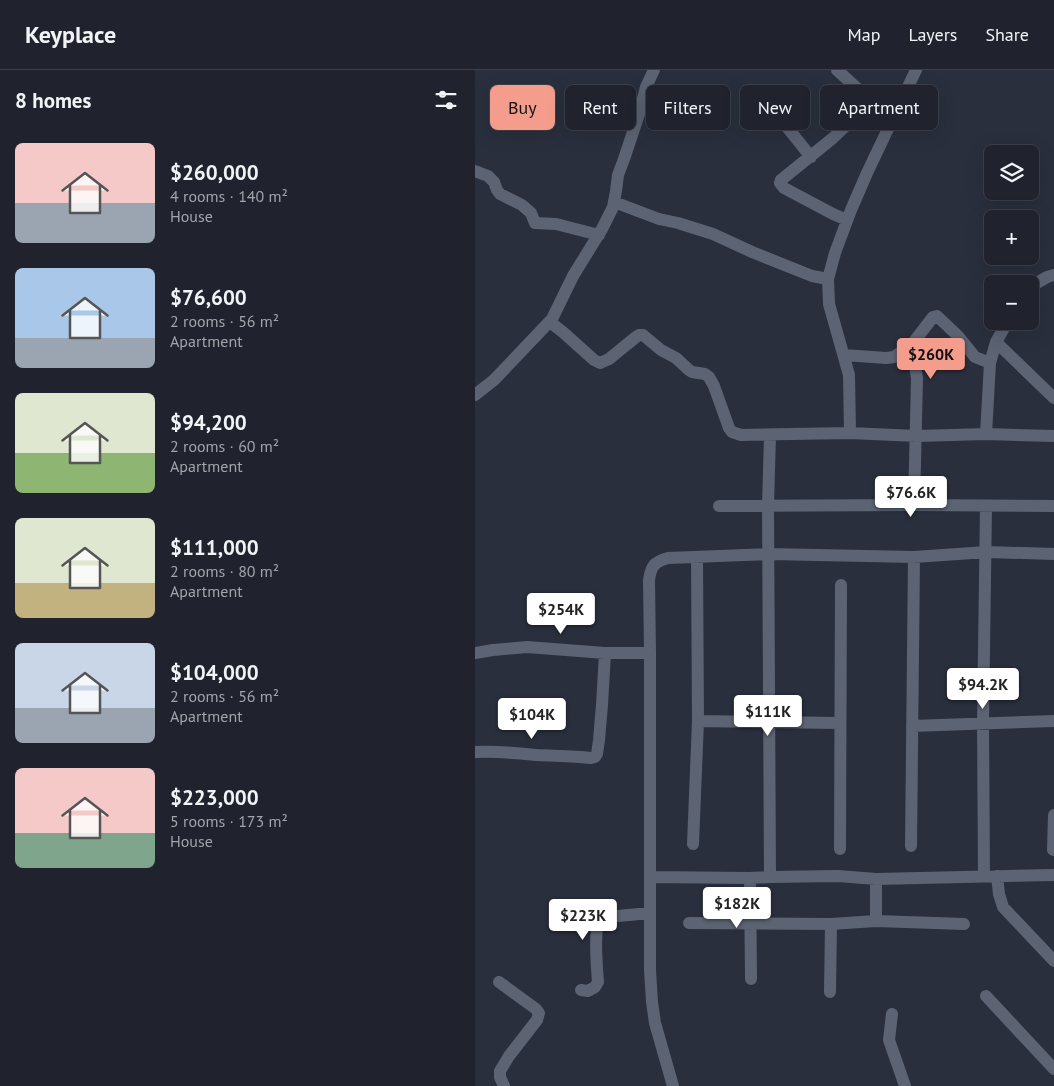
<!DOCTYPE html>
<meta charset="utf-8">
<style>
body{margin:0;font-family:"PT Sans",sans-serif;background:#282b36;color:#f1f3f6;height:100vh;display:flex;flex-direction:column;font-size:19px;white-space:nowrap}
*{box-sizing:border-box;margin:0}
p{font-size:16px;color:#a2a4aa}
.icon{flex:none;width:28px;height:28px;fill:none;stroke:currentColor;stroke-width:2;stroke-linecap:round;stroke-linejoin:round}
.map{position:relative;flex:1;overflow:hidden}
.sheet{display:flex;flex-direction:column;background:#20232e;width:475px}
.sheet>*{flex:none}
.guide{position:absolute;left:15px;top:15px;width:475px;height:45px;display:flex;gap:10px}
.buttons{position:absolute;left:509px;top:75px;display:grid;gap:10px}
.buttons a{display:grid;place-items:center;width:55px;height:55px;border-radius:8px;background:#20232e;box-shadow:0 5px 20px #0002,0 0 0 1px #3d404a;font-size:25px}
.price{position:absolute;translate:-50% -42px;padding:0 11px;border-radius:5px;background:#fff;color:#222;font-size:16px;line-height:32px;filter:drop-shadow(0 1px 2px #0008)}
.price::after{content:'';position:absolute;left:50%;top:30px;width:15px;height:11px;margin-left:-8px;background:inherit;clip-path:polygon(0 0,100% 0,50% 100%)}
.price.selected{background:#f49d8d;color:#111}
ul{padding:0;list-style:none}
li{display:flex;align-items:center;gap:15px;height:125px;padding:0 15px}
li span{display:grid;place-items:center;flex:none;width:140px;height:100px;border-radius:8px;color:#555}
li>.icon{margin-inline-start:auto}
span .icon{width:60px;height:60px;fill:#fffc;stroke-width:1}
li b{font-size:21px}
h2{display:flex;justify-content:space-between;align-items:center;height:60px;padding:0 15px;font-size:21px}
.pill{padding:0 18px;border-radius:8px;background:#20232e;box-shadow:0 5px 20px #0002,0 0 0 1px #3d404a;font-size:18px;line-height:45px}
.pill.selected{background:#f49d8d;color:#111}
header{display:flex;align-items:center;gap:30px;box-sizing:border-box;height:70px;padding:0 25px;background:#20232e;border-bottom:1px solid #3d404a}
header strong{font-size:24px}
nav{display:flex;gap:28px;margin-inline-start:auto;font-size:18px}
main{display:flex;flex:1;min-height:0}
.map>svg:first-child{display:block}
</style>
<header>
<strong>Keyplace</strong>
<nav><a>Map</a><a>Layers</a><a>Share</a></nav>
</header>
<main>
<section class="sheet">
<h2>8 homes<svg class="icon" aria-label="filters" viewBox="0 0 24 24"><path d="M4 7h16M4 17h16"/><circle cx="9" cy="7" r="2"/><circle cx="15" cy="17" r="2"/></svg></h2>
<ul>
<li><span style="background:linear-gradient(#f6c9c9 60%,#9aa5b1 0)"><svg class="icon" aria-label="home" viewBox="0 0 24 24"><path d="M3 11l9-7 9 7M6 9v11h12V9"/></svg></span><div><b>$260,000</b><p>4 rooms · 140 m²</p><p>House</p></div></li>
<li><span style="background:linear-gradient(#a9c7e8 70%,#9aa5b1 0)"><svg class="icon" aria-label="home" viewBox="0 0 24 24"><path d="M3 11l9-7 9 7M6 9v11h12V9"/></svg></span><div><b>$76,600</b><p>2 rooms · 56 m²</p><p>Apartment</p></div></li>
<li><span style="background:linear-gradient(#dfe7d0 60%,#8fb573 0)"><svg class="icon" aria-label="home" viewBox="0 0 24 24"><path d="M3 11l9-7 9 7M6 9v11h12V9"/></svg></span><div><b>$94,200</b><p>2 rooms · 60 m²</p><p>Apartment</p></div></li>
<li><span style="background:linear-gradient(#dfe7d0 65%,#c2b280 0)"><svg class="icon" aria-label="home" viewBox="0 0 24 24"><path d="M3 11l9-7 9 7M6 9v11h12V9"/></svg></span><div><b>$111,000</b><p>2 rooms · 80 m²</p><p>Apartment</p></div></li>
<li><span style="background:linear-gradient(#c9d6e8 65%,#9aa5b1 0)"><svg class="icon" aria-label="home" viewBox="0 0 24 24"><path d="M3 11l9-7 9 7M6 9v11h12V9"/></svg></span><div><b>$104,000</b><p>2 rooms · 56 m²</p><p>Apartment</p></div></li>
<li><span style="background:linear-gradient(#f6c9c9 65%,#7fa58c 0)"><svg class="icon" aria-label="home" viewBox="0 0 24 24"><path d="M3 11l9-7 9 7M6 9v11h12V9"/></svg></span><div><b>$223,000</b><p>5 rooms · 173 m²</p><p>House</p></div></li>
</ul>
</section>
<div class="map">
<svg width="579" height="1016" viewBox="0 0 579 1016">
<rect width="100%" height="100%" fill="#2a2f3d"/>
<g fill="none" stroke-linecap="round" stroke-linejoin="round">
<path stroke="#5c6372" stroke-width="12" d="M362 0 395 30V33L358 68 306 110 305 113 309 118 358 144 372 150
M299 35 312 57 336 87
M0 101 13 106 19 112 22 120 25 124 47 135 56 143 60 153 81 154 124 165
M139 132 184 149 203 153 238 164 277 182 337 206 353 209
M555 217 572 207 579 205
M75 252 89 263 119 290 125 293 134 289 161 267 164 265H168L186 280 201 288 214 300 217 302 230 304 234 307 239 316 254 358 257 362 266 365 375 363 442 366 511 364 579 366
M521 272 579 328
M369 285 411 288 419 287 438 273
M0 325 19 310 77 249 98 206 127 159 138 137 141 121 143 105 149 89 164 44 171 17 179 0
M375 363 374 305 354 234 353 209 360 183 376 140 392 103 441 0
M511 364 515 293 521 272 533 251
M295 366 293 435 295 807
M439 435 442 308 437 278 438 273 458 247 462 246 483 266 500 287 515 293
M244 436 439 435 579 436
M0 583 18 580 52 577 130 583H175
M223 651 365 653
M437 656 579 651
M0 682C22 681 41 683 62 685 80 686 98 686 116 688L120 687 122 684 124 670 127 635 130 583
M218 774 223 651 222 487
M436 776 439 487
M365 779 366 515
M578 780 579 745
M509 806 508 653 511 436
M522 806 524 824 528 837 579 891
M175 807 275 808 295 807 363 806 401 809 579 805
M275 808 276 909
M401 809V851
M214 853 356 854 401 851 489 854
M24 912 61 939 64 943 62 950 34 986 25 1001V1007L29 1016
M106 920 113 921 120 917 123 912C122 898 119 867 123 855 125 850 128 849 132 847L175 843
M355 922 356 854
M511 926 579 999
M417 944 414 970 430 1016
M198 1016 180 953 177 932 175 900V583L174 510C176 496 179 492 193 488L294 484 439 487 512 482 579 484"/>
</g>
</svg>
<div class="buttons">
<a><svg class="icon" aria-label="layers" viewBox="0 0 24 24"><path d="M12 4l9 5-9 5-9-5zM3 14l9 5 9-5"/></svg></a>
<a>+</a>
<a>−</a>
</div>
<b class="price selected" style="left:456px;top:310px">$260K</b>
<b class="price" style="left:436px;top:448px">$76.6K</b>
<b class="price" style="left:86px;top:565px">$254K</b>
<b class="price" style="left:508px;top:640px">$94.2K</b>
<b class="price" style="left:293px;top:667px">$111K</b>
<b class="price" style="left:57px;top:670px">$104K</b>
<b class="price" style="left:262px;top:859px">$182K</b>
<b class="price" style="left:108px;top:871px">$223K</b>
<div class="guide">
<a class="pill selected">Buy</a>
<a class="pill">Rent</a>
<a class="pill">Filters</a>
<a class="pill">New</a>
<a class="pill">Apartment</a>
</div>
</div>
</main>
